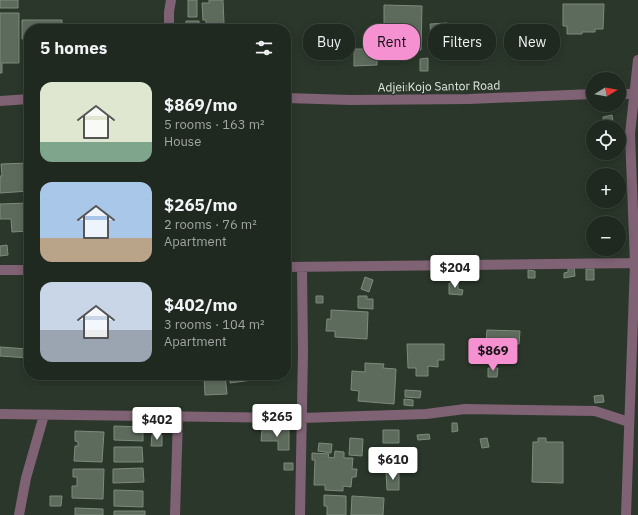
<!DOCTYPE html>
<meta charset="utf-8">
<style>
body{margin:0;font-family:"IBM Plex Sans",sans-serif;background:#2d352d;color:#f1f3f6;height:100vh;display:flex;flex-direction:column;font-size:15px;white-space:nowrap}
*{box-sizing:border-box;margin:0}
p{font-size:13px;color:#a2a6a5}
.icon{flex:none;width:22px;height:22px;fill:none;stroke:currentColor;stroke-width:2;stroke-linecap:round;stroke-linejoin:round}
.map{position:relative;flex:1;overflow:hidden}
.sheet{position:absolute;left:24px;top:24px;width:267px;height:356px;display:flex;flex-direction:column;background:#202920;border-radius:16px;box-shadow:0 2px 10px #0003,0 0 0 1px #3d453e}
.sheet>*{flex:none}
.guide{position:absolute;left:303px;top:24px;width:275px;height:36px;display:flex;gap:8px}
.needle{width:26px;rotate:79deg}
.controls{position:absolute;left:586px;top:72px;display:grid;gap:8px}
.controls a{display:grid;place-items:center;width:40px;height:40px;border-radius:50%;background:#202920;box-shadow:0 2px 10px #0003,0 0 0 1px #3d453e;font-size:20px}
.price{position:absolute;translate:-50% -34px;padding:0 9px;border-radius:4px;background:#fff;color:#222;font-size:13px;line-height:26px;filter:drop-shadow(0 1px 2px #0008)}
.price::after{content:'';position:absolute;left:50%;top:24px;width:12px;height:9px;margin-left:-6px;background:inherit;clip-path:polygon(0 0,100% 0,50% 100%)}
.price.current{background:#f590d1;color:#111}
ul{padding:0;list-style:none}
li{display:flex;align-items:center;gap:12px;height:100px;padding:0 16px}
li span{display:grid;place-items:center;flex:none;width:112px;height:80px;border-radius:12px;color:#555}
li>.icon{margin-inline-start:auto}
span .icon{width:48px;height:48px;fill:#fffc;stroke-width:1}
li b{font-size:17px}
h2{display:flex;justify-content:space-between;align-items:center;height:48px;padding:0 16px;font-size:17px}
.pill{padding:0 14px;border-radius:16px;background:#202920;box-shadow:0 2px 10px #0003,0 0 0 1px #3d453e;font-size:14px;line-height:36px}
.pill.current{background:#f590d1;color:#111}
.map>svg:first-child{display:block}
</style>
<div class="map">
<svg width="638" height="515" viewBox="0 0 638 515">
<rect width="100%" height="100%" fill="#2b372b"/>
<path fill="#5d6b5d" stroke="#7d8b7c" d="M0 0H18V8H0Z
M188 0H197V17H188Z
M209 0H223L224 24 206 25V20H203L202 3H209Z
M563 4H604L603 29H595V32H582V34H567V26H563Z
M384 5 422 6 421 50H407L408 38H403V42H391V35H384Z
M0 13H19V63H2V73H0Z
M22 20H62V29H29L28 53V39H22Z
M186 21H199V28H186Z
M447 23 448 51H432L430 24Z
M81 24H93V29H81Z
M156 24V29H128V25Z
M354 49H377V65L354 66Z
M428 58V71H420V59Z
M410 85V90L394 92 393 88Z
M612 115 614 127H604L603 117Z
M29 163V191L0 193V176H2L1 164Z
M29 203V233V231L12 232 11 219H0V204Z
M7 245 8 255 0 256V246Z
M574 267 575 276 564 278V273L568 272V268Z
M586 269H594V280H586Z
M528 270 535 271V278H528Z
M365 277 373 280 369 292 361 289Z
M449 283H458V289L463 290 462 295 449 294Z
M316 296H323V303H316Z
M358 296H367V299H373V309L358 308Z
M331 310 368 312 367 339 335 337V331H326L327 319H331Z
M487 330 520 331 519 344 486 343Z
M407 344H444V360H438V367L428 366V376H416V368H408Z
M0 347 28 349V358L0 356Z
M365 363 384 364 383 368 396 369 394 404 358 401 359 391 351 390 352 371 365 372Z
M488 368H498L497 377H488Z
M51 375H60V380H51Z
M204 375H225L227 394 205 395Z
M230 375H252V380L230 383Z
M405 390 421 391 420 398 405 397Z
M603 395 604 402 595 403 594 396Z
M404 399 413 400V406L404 405Z
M452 423H457L458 431 452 432Z
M114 426 143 427V441L114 440Z
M262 430H289V450H278V441H261Z
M383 430H399V443H383Z
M75 431 104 432 102 462 74 461 75 446H78V442L75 441Z
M429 434 430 439 418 440 417 435Z
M152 435H162V446H151Z
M350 438 363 439 362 456 349 455Z
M487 438 489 447 482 448 480 439Z
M538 438H546V442H563V483L532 482 533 442H538Z
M319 443 332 444 331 453 318 451Z
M114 447H142L143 462H114Z
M335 451 344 452V458H353L352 469H357L356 477H352L351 487 343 486V491L325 490V485H314L315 460H312V453L329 454 328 457 334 458Z
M284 463H293V470H284Z
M143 468 144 482 113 483V469Z
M73 469H104L103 499 72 498V486H77V477H73Z
M399 471V490H387L386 472Z
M114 490 143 491V507L114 506Z
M324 495 346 496V515H327V506H324Z
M50 496H62L61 506H50Z
M352 496 384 498 383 515H351Z
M75 508 103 509V515H75Z
M114 511H145V515H114Z"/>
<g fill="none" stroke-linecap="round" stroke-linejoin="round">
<path stroke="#7f6274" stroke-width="10" d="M169 29V12L171 0
M619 94H638
M286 98 351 100 469 99 593 94
M0 101 29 99
M286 267 635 263
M0 270H29
M0 414 301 418 426 414 465 409 595 411 629 422
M19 515 26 478 44 415
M175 515 178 416
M300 515 303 352 302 267
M626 515 635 263 630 134 638 60"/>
</g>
<g text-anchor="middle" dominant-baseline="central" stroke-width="3" stroke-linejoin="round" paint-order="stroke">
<g font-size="12" fill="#e0e8e0" stroke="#2b372b">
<text transform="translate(439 86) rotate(-1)">Adjei Kojo Santor Road</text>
</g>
</g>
</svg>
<div class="controls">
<a><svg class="needle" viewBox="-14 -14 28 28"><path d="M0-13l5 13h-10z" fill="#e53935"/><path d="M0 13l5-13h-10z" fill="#a2a6a5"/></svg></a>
<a><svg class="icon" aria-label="locate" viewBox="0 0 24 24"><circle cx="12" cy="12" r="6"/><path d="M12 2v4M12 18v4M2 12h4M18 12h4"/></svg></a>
<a>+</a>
<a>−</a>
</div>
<b class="price" style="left:455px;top:289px">$204</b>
<b class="price current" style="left:493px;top:372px">$869</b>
<b class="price" style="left:277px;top:438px">$265</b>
<b class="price" style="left:157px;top:441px">$402</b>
<b class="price" style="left:393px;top:481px">$610</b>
<div class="guide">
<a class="pill">Buy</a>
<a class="pill current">Rent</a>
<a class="pill">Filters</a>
<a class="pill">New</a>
</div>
<section class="sheet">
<h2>5 homes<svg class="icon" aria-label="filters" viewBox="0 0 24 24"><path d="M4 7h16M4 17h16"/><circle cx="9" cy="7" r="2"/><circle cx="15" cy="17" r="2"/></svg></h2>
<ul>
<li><span style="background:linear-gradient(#dfe7d0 75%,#7fa58c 0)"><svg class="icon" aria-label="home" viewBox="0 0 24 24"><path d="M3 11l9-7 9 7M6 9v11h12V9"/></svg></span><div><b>$869/mo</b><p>5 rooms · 163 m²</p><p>House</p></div></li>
<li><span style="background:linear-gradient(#a9c7e8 70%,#b9a48a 0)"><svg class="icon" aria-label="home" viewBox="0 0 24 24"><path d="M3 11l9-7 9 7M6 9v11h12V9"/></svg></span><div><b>$265/mo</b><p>2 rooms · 76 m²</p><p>Apartment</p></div></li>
<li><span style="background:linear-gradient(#c9d6e8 60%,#9aa5b1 0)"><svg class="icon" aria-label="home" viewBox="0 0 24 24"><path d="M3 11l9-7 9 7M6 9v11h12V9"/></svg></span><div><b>$402/mo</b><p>3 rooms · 104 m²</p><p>Apartment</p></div></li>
</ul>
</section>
</div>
